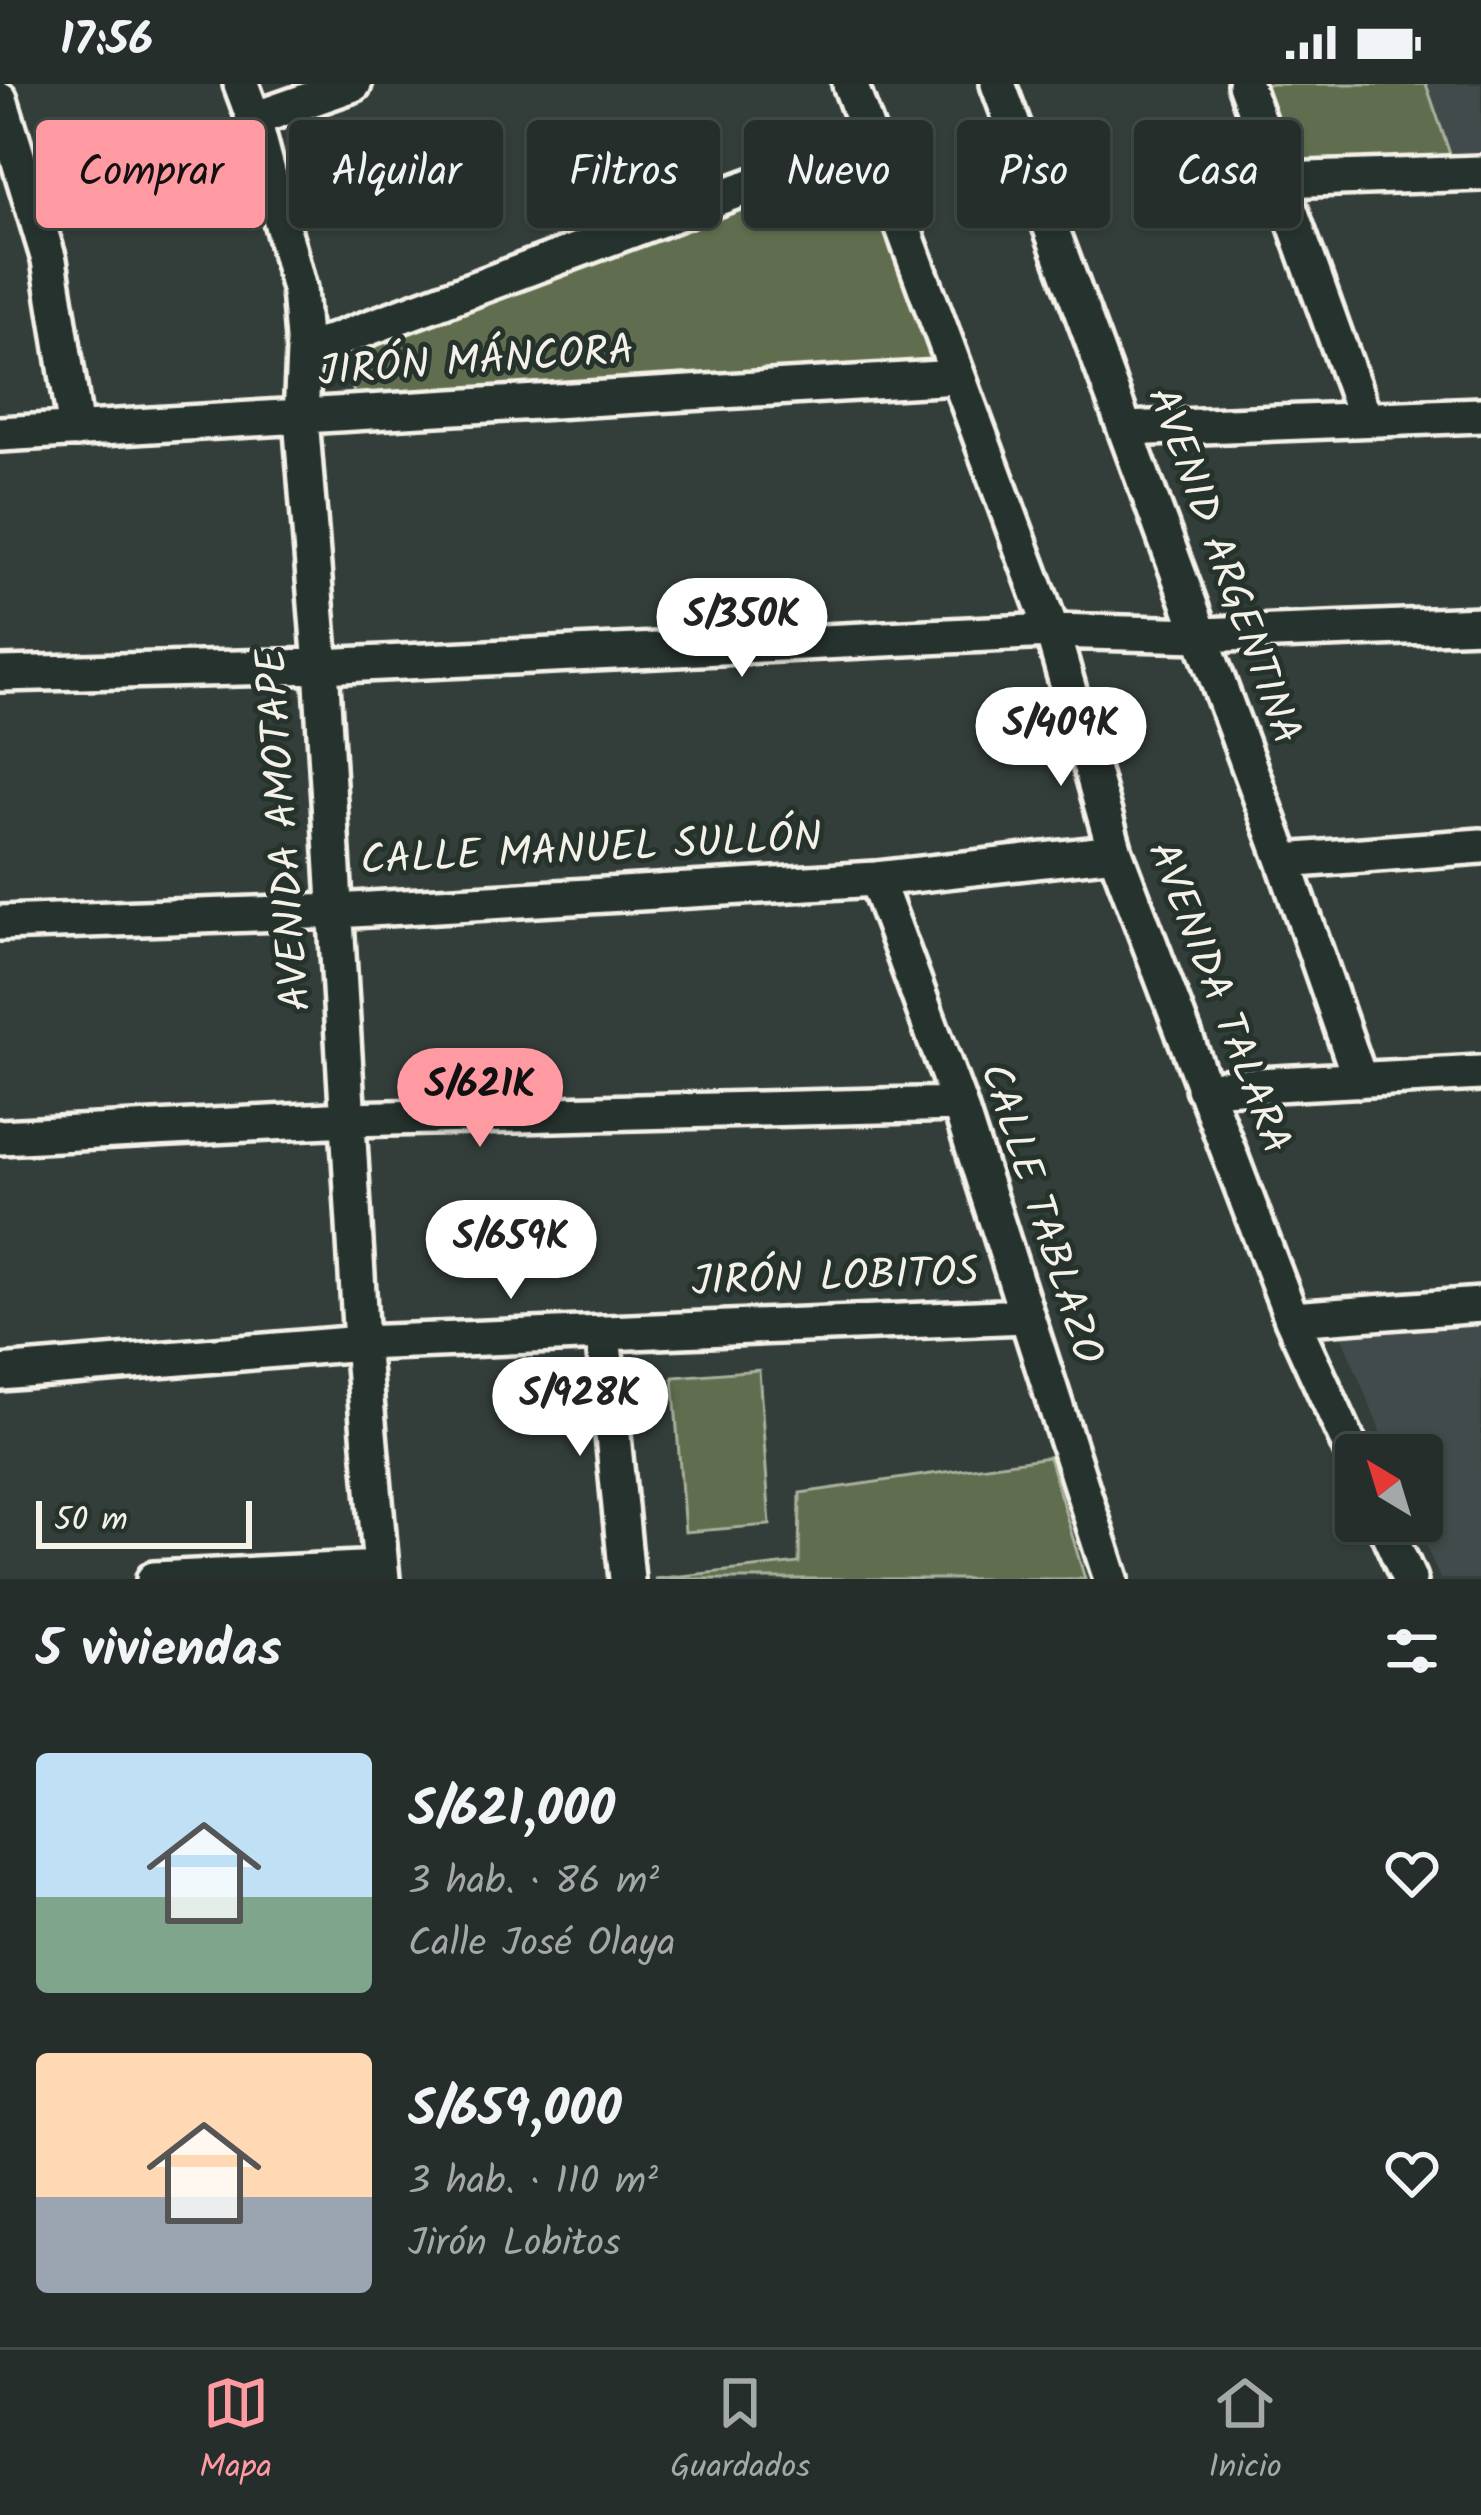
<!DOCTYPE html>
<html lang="es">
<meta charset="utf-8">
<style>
body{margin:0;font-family:Kalam,sans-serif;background:#323a38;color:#f1f3f6;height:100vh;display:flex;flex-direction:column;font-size:45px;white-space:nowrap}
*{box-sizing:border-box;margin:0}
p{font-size:39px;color:#a4a8a9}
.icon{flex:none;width:66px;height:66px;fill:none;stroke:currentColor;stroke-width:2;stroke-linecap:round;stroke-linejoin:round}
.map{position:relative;height:1495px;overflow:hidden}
.details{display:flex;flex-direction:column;background:#262e2c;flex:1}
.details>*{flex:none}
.top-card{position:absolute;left:36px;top:36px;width:1410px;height:108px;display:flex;gap:24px}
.needle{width:78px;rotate:322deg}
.fabs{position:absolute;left:1335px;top:1350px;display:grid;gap:24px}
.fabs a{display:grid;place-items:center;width:108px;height:108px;border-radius:12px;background:#262e2c;box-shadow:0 3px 9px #0004,0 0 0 3px #424a48;font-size:60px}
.scale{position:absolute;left:36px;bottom:30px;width:216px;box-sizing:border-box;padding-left:12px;border:6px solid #f4f1e8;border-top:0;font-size:33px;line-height:42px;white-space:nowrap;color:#f4f1e8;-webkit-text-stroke:9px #26332d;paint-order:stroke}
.price{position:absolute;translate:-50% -102px;padding:0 27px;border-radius:42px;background:#fff;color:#222;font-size:39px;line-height:78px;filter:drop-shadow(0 3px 6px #0008)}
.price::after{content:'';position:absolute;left:50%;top:72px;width:36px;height:27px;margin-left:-18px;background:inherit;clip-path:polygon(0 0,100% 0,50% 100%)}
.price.selected{background:#ff9aa2;color:#111}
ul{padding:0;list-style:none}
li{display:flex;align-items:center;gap:36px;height:300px;padding:0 36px}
li span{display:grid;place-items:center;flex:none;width:336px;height:240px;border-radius:12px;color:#555}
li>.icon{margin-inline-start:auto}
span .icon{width:144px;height:144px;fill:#fffc;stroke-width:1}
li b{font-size:51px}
h2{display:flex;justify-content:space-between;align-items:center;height:144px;padding:0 36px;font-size:51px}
.tag{padding:0 42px;border-radius:12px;background:#262e2c;box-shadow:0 3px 9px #0004,0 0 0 3px #424a48;font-size:42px;line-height:108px}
.tag.selected{background:#ff9aa2;color:#111}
.status{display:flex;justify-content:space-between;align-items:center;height:84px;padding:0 60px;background:#262e2c;direction:ltr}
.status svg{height:33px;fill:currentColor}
.dock{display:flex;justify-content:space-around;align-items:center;height:168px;border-top:3px solid #424a48;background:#262e2c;font-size:33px;color:#a4a8a9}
.dock a{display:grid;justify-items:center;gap:6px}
.dock .selected{color:#ff9aa2}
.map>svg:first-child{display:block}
</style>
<div class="status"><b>17:56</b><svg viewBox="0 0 49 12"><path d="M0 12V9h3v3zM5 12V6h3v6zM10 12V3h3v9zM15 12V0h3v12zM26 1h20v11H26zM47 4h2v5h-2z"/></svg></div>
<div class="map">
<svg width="1481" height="1495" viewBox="0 0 1481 1495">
<rect width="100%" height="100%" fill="#333e3b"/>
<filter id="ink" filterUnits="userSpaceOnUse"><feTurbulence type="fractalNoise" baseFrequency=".00833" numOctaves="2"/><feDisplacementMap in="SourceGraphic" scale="24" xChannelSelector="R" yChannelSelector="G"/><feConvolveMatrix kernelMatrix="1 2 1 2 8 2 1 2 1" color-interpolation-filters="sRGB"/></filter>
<g filter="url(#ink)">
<path fill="#424b4c" d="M1426 0H1481V70H1450Z
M1481 1239V1495H1440L1416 1437H1422V1371H1390L1340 1248Z"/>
<path fill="#606e50" stroke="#aab09c" stroke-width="3" d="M1256 0H1426L1450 70 1287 88Z
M865 71 935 279 356 322 346 267Z
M759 1286 770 1441 685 1448 673 1293Z
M1049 1373 1085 1495H654L799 1479 800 1409Z"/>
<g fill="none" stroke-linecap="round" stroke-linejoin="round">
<g stroke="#f4f1e8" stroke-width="42">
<path id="minor" d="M241 0 254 35 299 205 304 268 301 334 321 582 361 1259 382 1495
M850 0 1052 547 1115 768 1292 1235 1356 1376
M998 0 1284 777 1360 996
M1245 0 1365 335
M0 15 49 176 76 346
M254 35 354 0
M1281 96 1481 89
M304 268 869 58
M1125 345 1481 331
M0 350 957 293
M0 590 321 582 1052 547 1201 551 1481 540
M1284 777 1481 762
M876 795 959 1020 1111 1495
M0 839 336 827 876 795 1115 768
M1203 1004 1481 989
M0 1053 348 1035 959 1020
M1292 1235 1481 1221
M603 1249 627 1495
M0 1289 361 1259 1026 1232
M1383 1437 1409 1495
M154 1495 381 1484"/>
</g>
<use href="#minor" stroke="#26332d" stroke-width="33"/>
</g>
</g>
<g text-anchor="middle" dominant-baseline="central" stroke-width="10" stroke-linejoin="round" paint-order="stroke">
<g font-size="42" fill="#f4f1e8" stroke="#26332d">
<text transform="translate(476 278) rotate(-4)">JIRÓN MÁNCORA</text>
<text transform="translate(1223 482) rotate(70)">AVENID ARGENTINA</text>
<text transform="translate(285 746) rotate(-94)">AVENIDA AMOTAPE</text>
<text transform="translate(591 766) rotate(-3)">CALLE MANUEL SULLÓN</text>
<text transform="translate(1218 914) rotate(69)">AVENIDA TALARA</text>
<text transform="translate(1040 1130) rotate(72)">CALLE TABLAZO</text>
<text transform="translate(835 1194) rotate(-2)">JIRÓN LOBITOS</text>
</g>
</g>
</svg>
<div class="fabs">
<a><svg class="needle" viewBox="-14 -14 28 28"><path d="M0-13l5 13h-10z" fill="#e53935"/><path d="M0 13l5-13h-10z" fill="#a4a8a9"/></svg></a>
</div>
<div class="scale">50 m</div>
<b class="price" style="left:742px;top:596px">S/350K</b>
<b class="price" style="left:1061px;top:705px">S/409K</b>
<b class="price selected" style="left:480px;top:1066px">S/621K</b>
<b class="price" style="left:511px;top:1218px">S/659K</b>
<b class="price" style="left:580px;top:1375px">S/928K</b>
<div class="top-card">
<a class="tag selected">Comprar</a>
<a class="tag">Alquilar</a>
<a class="tag">Filtros</a>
<a class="tag">Nuevo</a>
<a class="tag">Piso</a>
<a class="tag">Casa</a>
</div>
</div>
<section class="details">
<h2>5 viviendas<svg class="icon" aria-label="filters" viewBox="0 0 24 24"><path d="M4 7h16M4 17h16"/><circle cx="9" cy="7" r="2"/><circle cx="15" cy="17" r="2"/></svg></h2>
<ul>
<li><span style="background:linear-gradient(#bfe0f5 60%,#7fa58c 0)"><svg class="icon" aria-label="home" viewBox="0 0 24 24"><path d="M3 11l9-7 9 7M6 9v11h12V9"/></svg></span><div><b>S/621,000</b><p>3 hab. · 86 m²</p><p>Calle José Olaya</p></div><svg class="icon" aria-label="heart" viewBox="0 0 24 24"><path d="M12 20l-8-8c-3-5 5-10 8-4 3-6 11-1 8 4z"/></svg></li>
<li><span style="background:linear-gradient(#ffd9b3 60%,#9aa5b1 0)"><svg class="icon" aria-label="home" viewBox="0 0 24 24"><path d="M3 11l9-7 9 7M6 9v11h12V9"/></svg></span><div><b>S/659,000</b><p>3 hab. · 110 m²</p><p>Jirón Lobitos</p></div><svg class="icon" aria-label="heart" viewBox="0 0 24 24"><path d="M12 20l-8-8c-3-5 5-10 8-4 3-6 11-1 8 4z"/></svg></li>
</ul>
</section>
<nav class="dock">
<a class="selected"><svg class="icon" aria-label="map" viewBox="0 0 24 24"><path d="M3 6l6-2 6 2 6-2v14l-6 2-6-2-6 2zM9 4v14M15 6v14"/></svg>Mapa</a>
<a><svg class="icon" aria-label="saved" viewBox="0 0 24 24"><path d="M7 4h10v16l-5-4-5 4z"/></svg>Guardados</a>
<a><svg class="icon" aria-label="home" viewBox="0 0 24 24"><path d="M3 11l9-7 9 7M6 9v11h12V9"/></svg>Inicio</a>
</nav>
